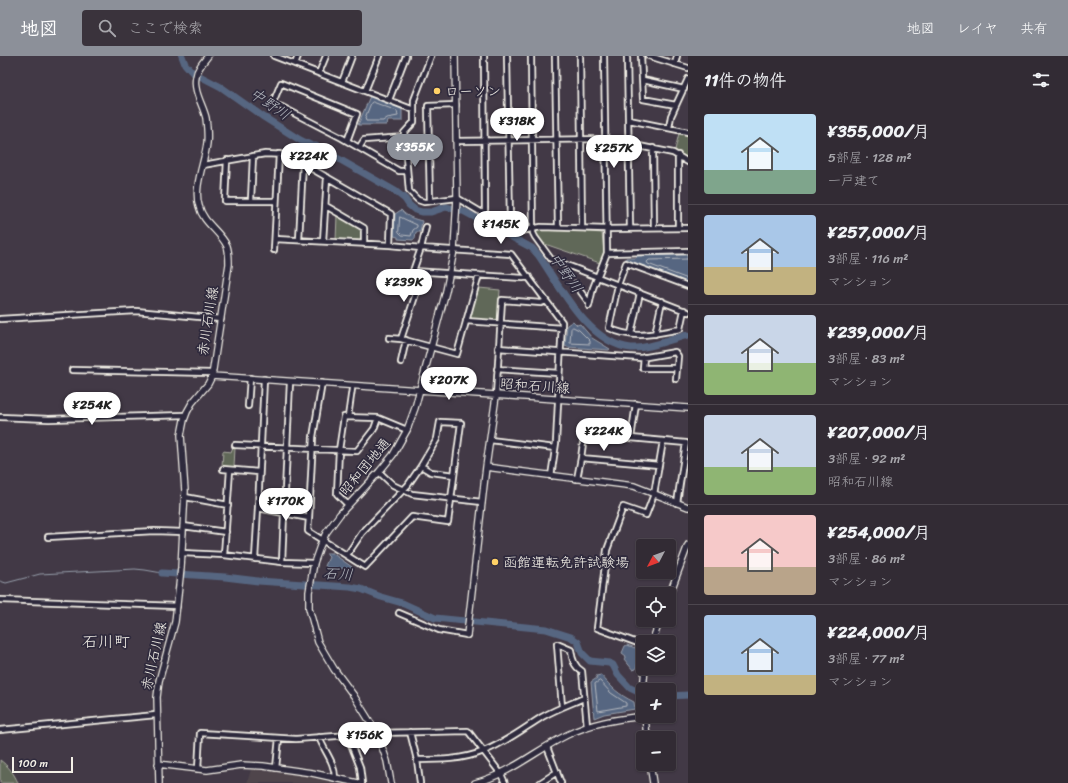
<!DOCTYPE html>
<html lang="ja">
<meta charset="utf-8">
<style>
body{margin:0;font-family:Sriracha,"Klee One",sans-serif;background:#3a333c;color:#f1f3f6;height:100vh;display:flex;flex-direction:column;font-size:15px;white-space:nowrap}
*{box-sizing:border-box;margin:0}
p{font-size:13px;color:#a8a7ac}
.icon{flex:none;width:22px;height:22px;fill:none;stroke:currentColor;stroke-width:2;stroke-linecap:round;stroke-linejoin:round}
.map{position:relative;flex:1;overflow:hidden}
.panel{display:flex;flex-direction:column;background:#322b34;width:380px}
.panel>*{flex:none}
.needle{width:26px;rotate:229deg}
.controls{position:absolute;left:636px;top:483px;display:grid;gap:8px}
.controls a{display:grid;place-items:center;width:40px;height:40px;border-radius:4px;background:#322b34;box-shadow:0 1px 3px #0004,0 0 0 1px #4d474f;font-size:20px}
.scale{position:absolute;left:12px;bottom:10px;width:61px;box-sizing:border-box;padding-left:4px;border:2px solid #f4f1e8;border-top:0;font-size:11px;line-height:14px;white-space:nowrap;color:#f4f1e8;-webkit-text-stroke:3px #2f2a3d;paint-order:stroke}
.price{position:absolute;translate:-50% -34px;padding:0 9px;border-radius:14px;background:#fff;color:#222;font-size:13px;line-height:26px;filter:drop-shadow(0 1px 2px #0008)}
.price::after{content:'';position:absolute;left:50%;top:24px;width:12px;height:9px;margin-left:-6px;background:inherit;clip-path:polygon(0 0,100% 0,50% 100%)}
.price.active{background:#8c9099;color:#fff}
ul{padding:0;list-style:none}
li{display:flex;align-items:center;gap:12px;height:100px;padding:0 16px}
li+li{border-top:1px solid #4d474f}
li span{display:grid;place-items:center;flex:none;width:112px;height:80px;border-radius:4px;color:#555}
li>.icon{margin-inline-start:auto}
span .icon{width:48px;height:48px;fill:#fffc;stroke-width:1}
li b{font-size:17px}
h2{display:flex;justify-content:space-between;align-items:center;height:48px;padding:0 16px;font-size:17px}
header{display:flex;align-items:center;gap:24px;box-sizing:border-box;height:56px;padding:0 20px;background:#8c9099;color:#fff}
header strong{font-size:19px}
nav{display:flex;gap:22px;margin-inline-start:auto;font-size:14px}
.search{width:280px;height:36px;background:#3a333c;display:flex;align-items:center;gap:10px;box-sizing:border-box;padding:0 14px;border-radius:4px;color:#a8a7ac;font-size:15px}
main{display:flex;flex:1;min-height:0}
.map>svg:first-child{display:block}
</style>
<header>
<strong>地図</strong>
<div class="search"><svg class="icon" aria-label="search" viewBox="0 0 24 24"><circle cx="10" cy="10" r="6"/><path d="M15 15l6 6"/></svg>ここで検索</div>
<nav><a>地図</a><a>レイヤ</a><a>共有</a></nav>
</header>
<main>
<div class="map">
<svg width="688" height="727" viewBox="0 0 688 727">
<rect width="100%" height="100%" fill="#423946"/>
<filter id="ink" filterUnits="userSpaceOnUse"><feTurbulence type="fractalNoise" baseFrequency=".025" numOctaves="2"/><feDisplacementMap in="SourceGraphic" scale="8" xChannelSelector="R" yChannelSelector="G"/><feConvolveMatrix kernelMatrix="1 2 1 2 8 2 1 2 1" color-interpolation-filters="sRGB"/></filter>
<g filter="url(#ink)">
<path fill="#4f444c" d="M251 713 301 719 337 727H247Z"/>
<path fill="#616759" stroke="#aaaca0" d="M679 77 688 79V103L675 94Z
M337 159 361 172 362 175V183L360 185 336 184Z
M553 173 602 177 604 196 600 207 542 187 536 177 538 174Z
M479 232 500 234 498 263 497 265 472 263 470 260Z
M233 391 235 392 234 411 222 410 223 395 231 396Z
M0 704C8 710 14 717 18 727H0Z"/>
<path fill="#576681" stroke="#969eaa" d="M370 40 402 52V65H388L387 69H358Z
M401 154C407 161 414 163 422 165L420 176H416L415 183 413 184 398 183V181L394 180 395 158Z
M687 199 688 227 626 204V202H636L637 200Z
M573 265 577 269 580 268 592 282 610 293 609 294 567 291 565 290 567 269Z
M327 497H332L352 511 351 513 327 512 325 510 329 501 327 499Z
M627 589 641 594 636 613 633 614 624 603 626 600 622 597 625 590Z
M601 619C612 632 618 638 634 646L635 653 604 658 594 662 591 626 597 622 596 620Z"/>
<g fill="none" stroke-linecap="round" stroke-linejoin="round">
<path stroke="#b5b9bf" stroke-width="1" d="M373 46 397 55 398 60 387 62 383 65H366L365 62 371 47Z
M400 161 417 169V171L413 174 411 180 402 179 399 176Z
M688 203 649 204 647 206 648 208 688 223
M573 271 579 274 590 285V288L570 287 571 273Z
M600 625 611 637 626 647V650L598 655 595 628Z"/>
<path stroke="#969eaa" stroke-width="1" d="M0 525 6 527 40 518 135 513 145 514 162 517"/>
<path stroke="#576681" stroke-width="7" d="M182 0 185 8 192 16 221 31 262 60 300 84 312 90H316L395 135 405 143 409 149 415 154 422 156H431L446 151 463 155 532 192 539 200C560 231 589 288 631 292 649 293 671 283 688 279
M162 517 225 521 258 525 350 531 361 533 381 541 402 547 435 562 546 573 571 581 578 586 582 597 590 605 609 607 613 609 618 619 630 632 643 638
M669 640 688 639"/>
<g stroke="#f4f1e8" stroke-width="8">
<path id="minor" d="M274 0 414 54
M431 0 414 44V66L404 77 409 135 418 144 424 146 457 142 489 161 521 175 541 171 606 173 688 172
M507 0 510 165 508 169
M531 0 533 177 535 181 551 203 688 256
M555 0 558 171
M580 0 582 172
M627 0 630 172
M641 0 643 43 676 49
M649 0 688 12
M295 8 298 0
M675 8 677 0
M319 17 326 0
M643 24 684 33
M342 26 352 0
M365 35 379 0
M389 44 406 0
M629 64 688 76
M669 72 671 60 688 23
M347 85 357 58 281 27 272 49 282 51 342 82 399 115H407
M457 85 605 83 673 97 688 106
M359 92 364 84 405 81
M653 92 654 172
M678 99V172
M227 104 225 145H276
M203 109 265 98 288 99 391 158 390 189
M251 144 253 100
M430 145 428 50 456 49
M326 150 364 172V188
M483 157 485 154 484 0
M275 183 390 189 421 192 426 171
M299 184 303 107
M323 185 327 121
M274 194 279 98
M607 197 688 195
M529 221 523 222 413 215 421 192 511 198 562 266 556 387 551 420
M575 228 589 247
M589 250 593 232 607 197 604 0
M684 254 680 273C653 278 634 284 609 272L618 229 626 207 688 230
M0 263 136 255 221 263
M466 265 562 272
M631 278 640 237
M655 278 662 245
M389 282 401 283 457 298 479 219
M401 283 423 216
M498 292 641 302 675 296 678 300 676 323
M644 301 643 312H677
M401 306 406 284
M497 313 559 317
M72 314 212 317
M264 323 258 452 309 462 313 381 322 327
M496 340 502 244 541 247 546 245
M636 348 631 382 686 387 677 447
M248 350 250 322
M0 361 49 363 185 359
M348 361 352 333
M490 384 555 392
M235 389 357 395 374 373 378 362 407 374
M581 402 584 380 631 382
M421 410 431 416 454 419
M223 413 259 416
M379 416 393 429 412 438 482 446
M577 423 581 402 659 409
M185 441 228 449
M348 449 337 438 339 394 344 361 378 362
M284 457 290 326
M309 462 308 475 365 511 412 461 448 466 461 367 440 366 437 383 421 410 408 429 362 477 347 499
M183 470 226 476
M48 481 154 475 183 476
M182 497 224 499 282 506 314 507
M224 499 230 414
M255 503 258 452
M282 506 284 458
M0 544 177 550
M399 557 439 574 467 579
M643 589 597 572 607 494 623 451 646 459 654 438 663 385
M562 651 557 588 571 594C572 603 574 611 582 615L587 670
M0 674 156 659
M410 676 417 704 420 727
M347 678 360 711 362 727
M319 681C324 695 335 706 335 722
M547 691 561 727
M417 704C440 704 462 704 484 695 505 687 523 673 542 661 556 653 570 648 584 642
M276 712 279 682
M198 713 200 677 296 683 377 677 468 675 501 718 505 727
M540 727 557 716"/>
</g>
<g stroke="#f4f1e8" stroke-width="8">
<path id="tertiary" d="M212 320 688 352
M486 411 634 430 688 451
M669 540 688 489
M467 579 486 411 496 340
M652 586 660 564
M643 634 645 612
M645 660 647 682
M158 708 207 714 241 709 263 710 312 717 358 727
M650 708 653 727
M159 727 157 641 159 625 175 566 181 512 185 435 181 379 184 364 187 356 192 347 208 328 212 320 229 208C229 202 229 196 227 190 220 175 203 167 199 150 193 131 205 106 207 87 208 79 207 71 206 62 203 49 193 35 196 21 197 13 203 6 208 0
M391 727 387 705 377 677 354 640 334 613 318 586 309 552V536L314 507 320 490 326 477 340 458 379 416 393 399 407 374 415 352 446 235 454 194 457 142 455 0
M475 727C510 718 535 695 567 679 591 667 617 663 644 660"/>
</g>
<use href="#minor" stroke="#2f2a3d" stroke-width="4.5"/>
<use href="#tertiary" stroke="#2f2a3d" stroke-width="5.5"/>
</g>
</g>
<g fill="#ffd166" stroke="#2f2a3d" stroke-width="1.5">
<circle cx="437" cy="35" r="4"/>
<circle cx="495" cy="506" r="4"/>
</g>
<g text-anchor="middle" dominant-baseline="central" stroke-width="3.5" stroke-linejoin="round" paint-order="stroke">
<g font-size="14" fill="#f4f1e8" stroke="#2f2a3d" text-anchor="start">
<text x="445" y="35">ローソン</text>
<text x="503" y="506">函館運転免許試験場</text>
</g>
<g font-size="14" fill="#f4f1e8" stroke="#2f2a3d">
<text transform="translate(208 265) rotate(-81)">赤川石川線</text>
<text transform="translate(535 330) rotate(4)">昭和石川線</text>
<text transform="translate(365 411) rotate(-50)">昭和団地通</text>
<text transform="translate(154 600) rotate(-77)">赤川石川線</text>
</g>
<g font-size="15" font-style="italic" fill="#b5b9bf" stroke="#2f2a3d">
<text transform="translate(270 48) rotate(34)">中野川</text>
<text transform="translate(566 217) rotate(55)">中野川</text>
<text transform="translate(338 518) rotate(4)">石川</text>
</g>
<g font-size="16" fill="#f4f1e8" stroke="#2f2a3d">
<text x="106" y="585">石川町</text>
</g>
</g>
</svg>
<div class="controls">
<a><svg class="needle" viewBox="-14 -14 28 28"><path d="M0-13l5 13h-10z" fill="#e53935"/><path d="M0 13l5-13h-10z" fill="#a8a7ac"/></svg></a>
<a><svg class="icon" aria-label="locate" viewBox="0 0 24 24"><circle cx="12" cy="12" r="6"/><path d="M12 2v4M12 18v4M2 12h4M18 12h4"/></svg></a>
<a><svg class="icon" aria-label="layers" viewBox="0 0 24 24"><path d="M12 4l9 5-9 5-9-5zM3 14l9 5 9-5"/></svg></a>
<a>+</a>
<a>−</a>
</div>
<div class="scale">100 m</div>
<b class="price" style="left:517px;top:86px">¥318K</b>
<b class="price active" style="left:415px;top:112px">¥355K</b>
<b class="price" style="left:614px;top:113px">¥257K</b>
<b class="price" style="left:309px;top:121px">¥224K</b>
<b class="price" style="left:501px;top:189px">¥145K</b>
<b class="price" style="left:404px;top:247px">¥239K</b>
<b class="price" style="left:449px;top:345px">¥207K</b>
<b class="price" style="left:92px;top:370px">¥254K</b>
<b class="price" style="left:604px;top:396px">¥224K</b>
<b class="price" style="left:286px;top:466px">¥170K</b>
<b class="price" style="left:365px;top:700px">¥156K</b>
</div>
<section class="panel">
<h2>11件の物件<svg class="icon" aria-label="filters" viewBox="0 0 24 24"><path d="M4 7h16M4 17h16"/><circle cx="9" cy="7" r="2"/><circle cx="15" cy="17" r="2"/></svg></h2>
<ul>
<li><span style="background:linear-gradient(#bfe0f5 70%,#7fa58c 0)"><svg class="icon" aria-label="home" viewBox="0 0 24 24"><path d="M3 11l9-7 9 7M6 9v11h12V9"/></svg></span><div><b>¥355,000/月</b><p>5部屋 · 128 m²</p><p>一戸建て</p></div></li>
<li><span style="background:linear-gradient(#a9c7e8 65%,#c2b280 0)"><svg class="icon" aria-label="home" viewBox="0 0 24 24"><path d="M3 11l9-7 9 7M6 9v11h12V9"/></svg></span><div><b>¥257,000/月</b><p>3部屋 · 116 m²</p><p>マンション</p></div></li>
<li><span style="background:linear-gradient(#c9d6e8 60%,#8fb573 0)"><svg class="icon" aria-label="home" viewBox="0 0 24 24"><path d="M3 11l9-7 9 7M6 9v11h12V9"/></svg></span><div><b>¥239,000/月</b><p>3部屋 · 83 m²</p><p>マンション</p></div></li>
<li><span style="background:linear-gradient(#c9d6e8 65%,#8fb573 0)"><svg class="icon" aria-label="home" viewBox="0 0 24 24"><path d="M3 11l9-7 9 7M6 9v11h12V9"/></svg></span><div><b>¥207,000/月</b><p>3部屋 · 92 m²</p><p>昭和石川線</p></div></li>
<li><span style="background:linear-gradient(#f6c9c9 65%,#b9a48a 0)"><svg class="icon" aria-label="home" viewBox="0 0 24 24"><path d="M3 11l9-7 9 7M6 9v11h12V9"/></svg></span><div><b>¥254,000/月</b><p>3部屋 · 86 m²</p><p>マンション</p></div></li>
<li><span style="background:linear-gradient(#a9c7e8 75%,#c2b280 0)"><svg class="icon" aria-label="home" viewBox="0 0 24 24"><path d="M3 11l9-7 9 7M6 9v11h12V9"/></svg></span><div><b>¥224,000/月</b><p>3部屋 · 77 m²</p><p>マンション</p></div></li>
</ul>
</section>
</main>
